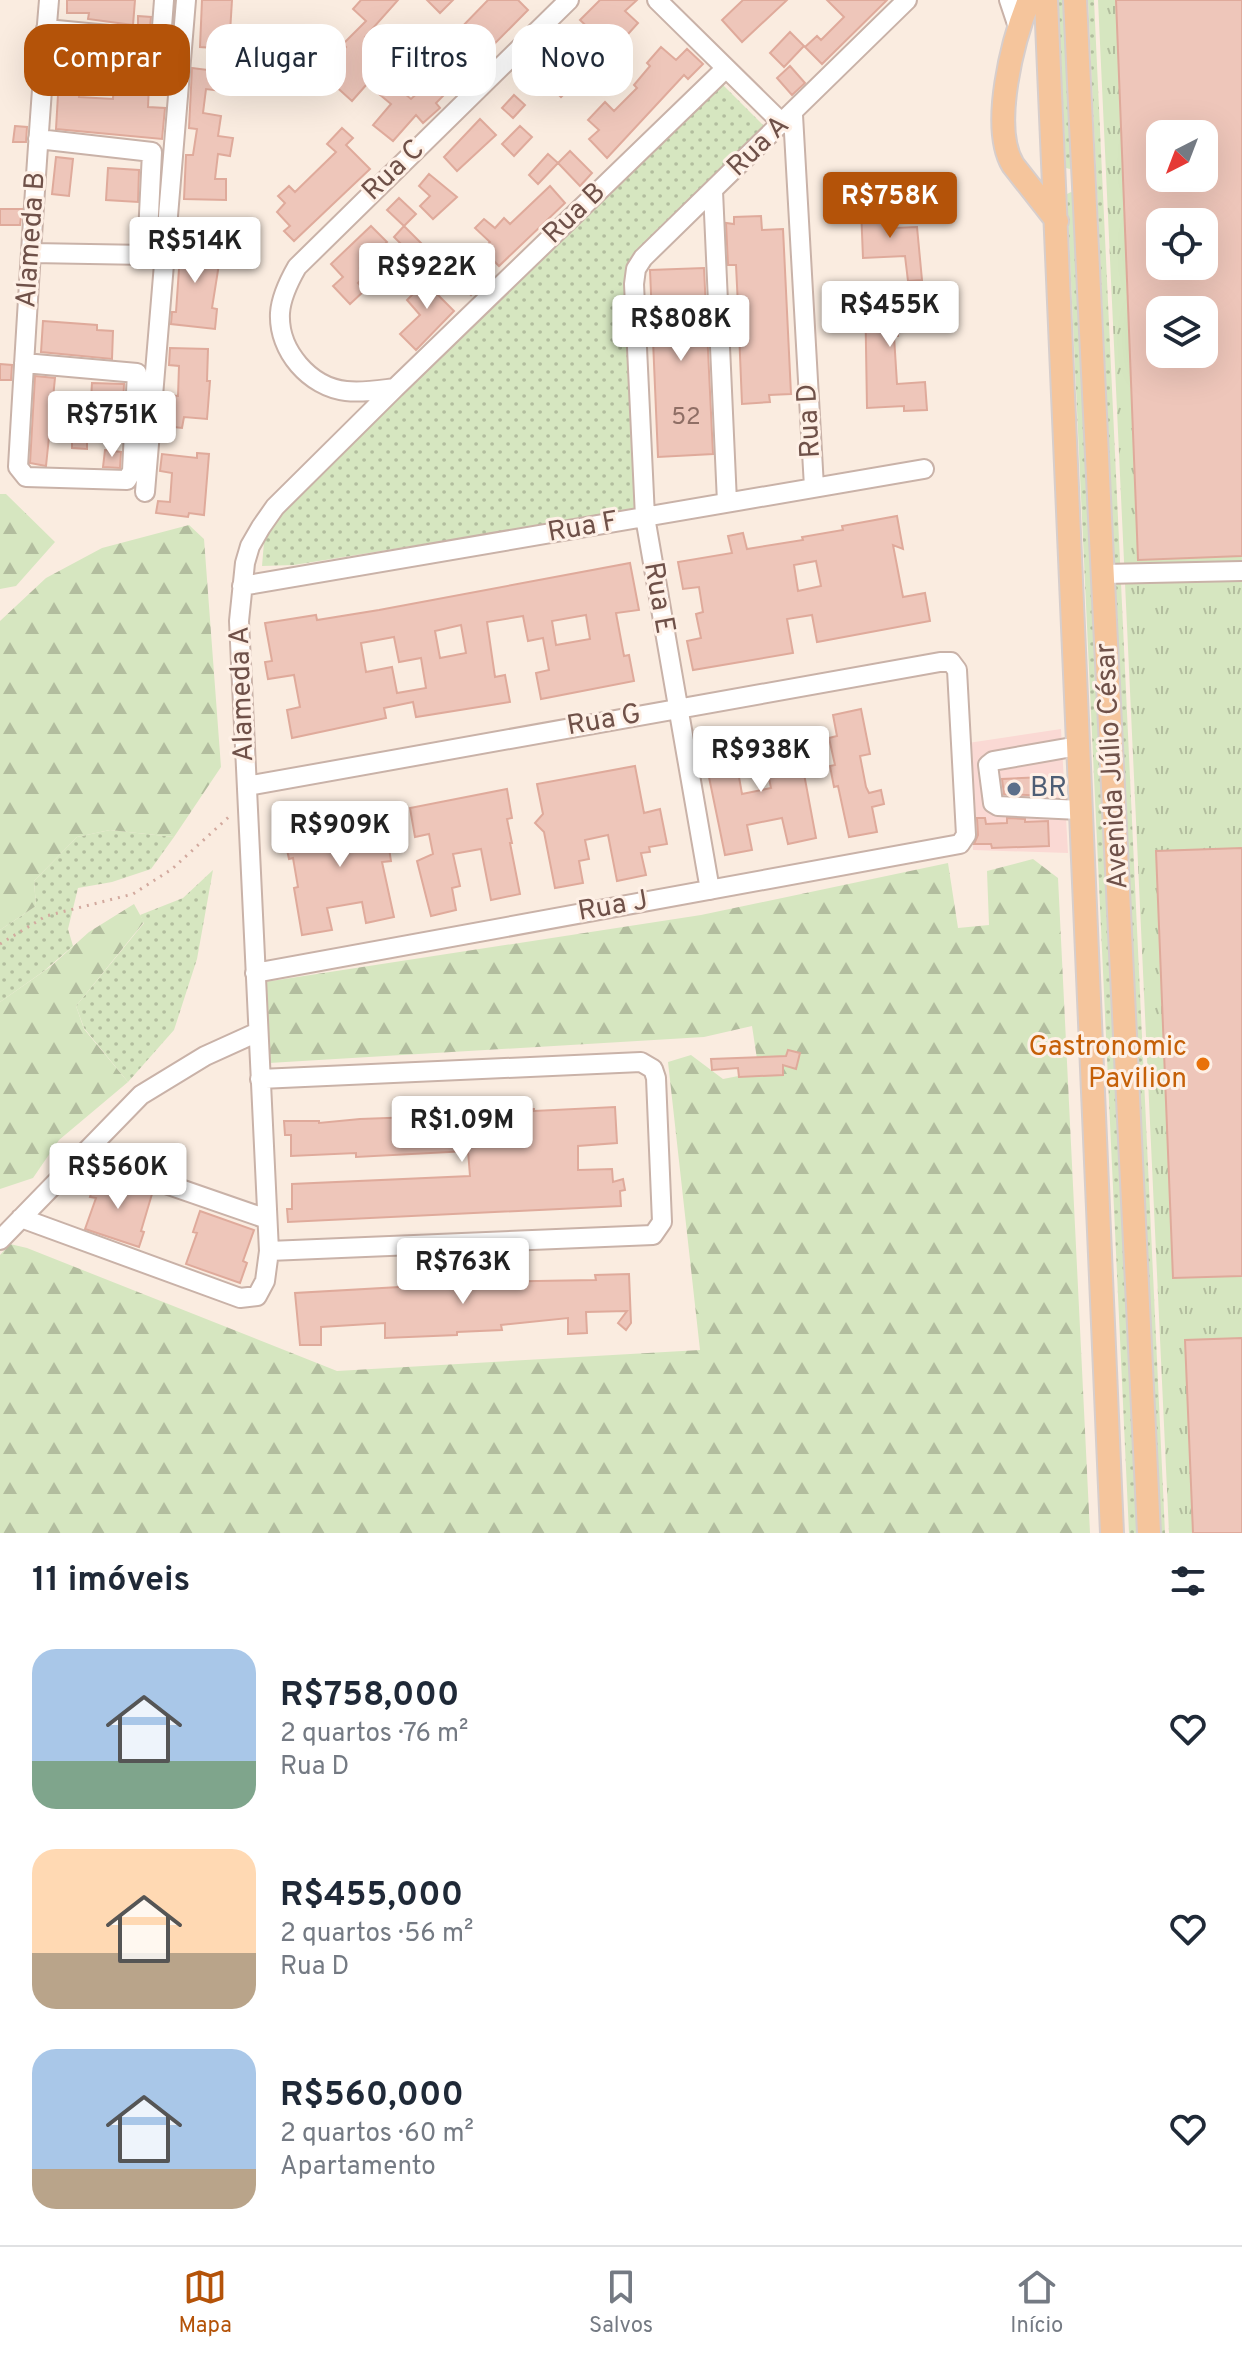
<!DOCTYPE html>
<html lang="pt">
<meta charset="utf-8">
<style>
body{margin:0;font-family:Overpass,sans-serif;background:#f2f2f3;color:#1f2937;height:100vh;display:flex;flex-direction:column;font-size:30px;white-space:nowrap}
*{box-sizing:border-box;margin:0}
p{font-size:26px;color:#747a83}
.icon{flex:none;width:44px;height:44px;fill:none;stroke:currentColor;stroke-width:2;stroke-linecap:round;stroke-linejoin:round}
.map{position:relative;height:1533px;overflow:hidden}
.details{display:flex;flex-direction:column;background:#fff;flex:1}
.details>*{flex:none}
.banner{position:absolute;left:24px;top:24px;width:800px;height:72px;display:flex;gap:16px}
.needle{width:52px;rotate:222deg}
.buttons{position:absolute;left:1146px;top:120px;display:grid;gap:16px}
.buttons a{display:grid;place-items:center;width:72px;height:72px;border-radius:16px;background:#fff;box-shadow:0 8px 32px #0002;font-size:40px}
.price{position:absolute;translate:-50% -68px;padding:0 18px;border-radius:8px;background:#fff;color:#222;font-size:26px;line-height:52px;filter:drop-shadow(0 2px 4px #0008)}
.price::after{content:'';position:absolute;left:50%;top:48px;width:24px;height:18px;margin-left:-12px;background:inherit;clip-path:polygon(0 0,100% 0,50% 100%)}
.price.current{background:#b45309;color:#fff}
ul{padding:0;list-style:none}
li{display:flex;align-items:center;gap:24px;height:200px;padding:0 32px}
li span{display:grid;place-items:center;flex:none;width:224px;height:160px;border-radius:24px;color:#555}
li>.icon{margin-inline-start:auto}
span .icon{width:96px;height:96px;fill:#fffc;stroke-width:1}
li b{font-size:34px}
h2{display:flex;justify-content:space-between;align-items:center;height:96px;padding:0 32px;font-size:34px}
.tag{padding:0 28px;border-radius:24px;background:#fff;box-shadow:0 8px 32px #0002;font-size:28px;line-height:72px}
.tag.current{background:#b45309;color:#fff}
.dock{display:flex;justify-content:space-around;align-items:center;height:112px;border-top:2px solid #e0e1e3;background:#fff;font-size:22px;color:#747a83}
.dock a{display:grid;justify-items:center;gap:4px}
.dock .current{color:#b45309}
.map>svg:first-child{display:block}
</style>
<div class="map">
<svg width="1242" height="1533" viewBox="0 0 1242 1533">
<defs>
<pattern id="grass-dots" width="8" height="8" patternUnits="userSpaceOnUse" patternTransform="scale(2)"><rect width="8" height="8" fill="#d6e6c0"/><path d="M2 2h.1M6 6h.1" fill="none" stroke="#b2bd9e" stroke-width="1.8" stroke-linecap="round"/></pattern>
<pattern id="forest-firs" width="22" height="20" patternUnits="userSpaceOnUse" patternTransform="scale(2)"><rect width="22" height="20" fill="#d6e6c0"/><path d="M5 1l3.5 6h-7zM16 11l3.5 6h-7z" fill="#b2bd9e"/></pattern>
<pattern id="park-tufts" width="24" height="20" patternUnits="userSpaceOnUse" patternTransform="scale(2)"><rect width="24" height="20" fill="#d6e6c0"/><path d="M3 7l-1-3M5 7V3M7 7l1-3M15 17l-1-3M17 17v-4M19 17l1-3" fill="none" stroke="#b2bd9e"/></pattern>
</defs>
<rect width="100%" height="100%" fill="#faece0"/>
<path fill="#fad9d4" d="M1061 729 1068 853 973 850 968 743Z"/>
<path fill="url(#grass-dots)" d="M1058 0H1066L1074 167 1070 169 1066 168Z
M1088 0H1094L1165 1533H1160Z
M721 83 766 128 634 254 627 273 637 510 294 565 262 566 264 542 280 513Z
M1071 192 1075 194 1137 1533H1129L1067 194Z
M110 830 174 837 151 869 112 882 78 888 68 929 73 946 44 971 0 1002V930L36 906 34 881 77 837Z
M213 870 197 959 174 1030 128 1082 84 1028 76 1006 144 923 140 915 183 898Z"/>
<path fill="url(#forest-firs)" d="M0 494H6L55 542 16 586 0 589Z
M189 525 204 539 221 767 174 837 110 830 77 837 34 881 36 906 0 930V621L46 578 102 548Z
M1033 859 1058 878 1090 1533H0V1255L10 1244 27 1248 337 1371 700 1350 668 1062 691 1055 723 1079 759 1072 752 1026 704 1037 269 1063 265 982 701 915 948 863 958 928 989 925 987 871Z
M134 904 144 922 76 1006 84 1029 128 1082 59 1140 33 1178 0 1189V1002L50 967 89 932Z"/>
<path fill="url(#park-tufts)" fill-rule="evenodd" d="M1098 0H1242V1533H1169ZM1160 134H1204V178H1160ZM1160 222H1204V266H1160ZM1160 310H1204V354H1160Z"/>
<path fill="#eec6ba" stroke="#dfaa9b" stroke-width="2" fill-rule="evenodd" d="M67 0H135L133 25 88 19 89 13H67Z
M202 0H232L229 49 200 47Z
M361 0H398L365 37 392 64 381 74 411 99 433 79 422 68 488 0H518L528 10 436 103 440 108 423 123 416 115 393 141 373 125 391 104 367 84 352 101 321 73 346 47 343 44 366 21 353 9Z
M427 0H453L440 13Z
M600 0H637L625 11 638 23 620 43 605 29 598 37 580 20Z
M743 0H787L742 42 722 20Z
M827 0H887L822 64 805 47 817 36 821 40 844 17Z
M1116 0H1242V556L1138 560ZM1160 134H1204V178H1160ZM1160 222H1204V266H1160ZM1160 310H1204V354H1160Z
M138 16 151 17 150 27 138 26Z
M790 32 804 46 784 67 770 53Z
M564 35 580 53 569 64 553 46Z
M61 44 82 45 79 97 113 99 115 56 150 61 148 107 165 108 162 139 56 129Z
M661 47 676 60 687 49 703 64 688 79 684 75 607 158 589 139 599 130 588 120 605 102 614 111 637 88 634 85 650 66 647 63Z
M536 61 553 80 544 88 527 70Z
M790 66 805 83 792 95 777 78Z
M572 67 582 76 561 97 552 88Z
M192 68 232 73 229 92 206 89 203 113 221 116 218 136 233 138 230 156 218 154 215 179H226V200L184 199 186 155H193L197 129 189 128Z
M514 95 525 105 513 118 502 108Z
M480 119 496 135 457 171 444 157Z
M15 126 27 127 26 142H13Z
M520 126 532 137 514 156 502 144Z
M342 128 353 138 346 145 370 169 294 241 284 231 290 226 277 212 285 203 278 196 289 186 295 192 336 152 327 144Z
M570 151 592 173 580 186 558 163Z
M548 154 558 163 538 184 529 175Z
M56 157 73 159 69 196 52 194Z
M108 168 139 170 138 202 106 200Z
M429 174 457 197 433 219 420 206 430 196 419 186Z
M550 186 565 203 499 266 483 250 490 242 475 228 484 219 495 228 504 218 510 224Z
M399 198 416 214 404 226 387 210Z
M892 207 893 228 917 227 922 280 908 281 905 256 863 258 861 208Z
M0 209H22L20 225H0Z
M761 216 762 230 783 229 791 394 769 395 770 402 742 404 739 331H731L730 306H738L736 265H728L726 223 734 224V217Z
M182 226 199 228 198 261 219 264 212 308 217 309 215 329 171 324 172 312H176Z
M371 226 387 242 360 268 366 275 358 283 365 290 350 304 333 286 343 277 331 264Z
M404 226 422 244 412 255 394 237Z
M440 267 449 276 434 291 454 311 416 350 400 334 420 315 407 300Z
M468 268 483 283 471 295 455 279Z
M704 268 713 454 658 457 650 270Z
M896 285 897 303 922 302 923 331 898 332V336H894L897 384 925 382 927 410 904 411V406L867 408 865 286Z
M43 321 97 325V330L113 331 112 359 41 352Z
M170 348 208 349 207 381H210L207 419 184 417 182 428 165 426 169 395 178 396 179 366 169 365Z
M0 364 12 365 11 380H0Z
M35 376 55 378 46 466 30 463Z
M92 383 124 384 122 428 110 427 111 417 90 416Z
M72 427H87V449L72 448Z
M105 450 121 452 120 468 103 467Z
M197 453 209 454 204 515 189 513 188 517 156 513 158 501 170 502 172 473 160 471 162 454 197 458Z
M897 516 903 549 893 545 903 597 925 593 930 621 817 642 812 615 787 619 793 653 693 670 687 641 701 638 696 614 703 612 699 587 683 589 678 562 732 553 728 536 743 533 747 549 803 540 802 537 843 530 842 526ZM816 561 821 586 798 591 794 565Z
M630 563 639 610 616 613 624 656 629 655 634 681 541 699 536 673 549 670 543 638 528 641 523 616 487 622 495 677 505 675 510 702 416 717 413 702 384 708 386 718 292 738 287 710 300 707 294 675 268 679 265 662 272 661 265 623 316 615 317 620 379 610ZM586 615 590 639 556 645 552 621ZM461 625 466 653 440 658 435 631ZM394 637 399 662 421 658 426 688 397 693 392 667 366 672 361 643Z
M861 709 870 754 860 756 866 787 869 793 881 790 884 804 872 807 877 832 849 837 838 786 834 787 830 766 835 765 829 738 837 736 833 715Z
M796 731 816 838 788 844 782 818 747 825 752 850 725 855 703 748 733 743 742 794 771 788 765 759 771 757 767 737Z
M635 766 644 813 660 809 667 844 649 847 650 852 641 853 646 875 617 881 608 835 585 840 589 859 579 861 583 883 555 888 544 832 535 823 543 814 537 784Z
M1044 777 1046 796 1004 794 1002 779Z
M507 789 512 818 507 819 512 843H510L520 894 491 900 481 849 453 854 460 886 452 888 456 910 431 916 417 861 433 854 429 834 415 837 410 808Z
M383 810 391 861 382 862 394 917 366 923 362 902 327 908 332 930 302 935 294 888 298 887 293 858 289 859 283 832Z
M977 818H985L986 824 1007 823V818L1025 819V822L1048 821 1049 846 992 848 991 844H974L978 835Z
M1242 848V1276L1173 1278 1156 851Z
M788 1050 800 1053 796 1069 783 1065V1075L739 1077 738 1068 712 1070 711 1059 786 1056Z
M615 1107 617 1143 578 1146V1170L612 1169 613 1182 623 1179 625 1190 620 1191 621 1206 288 1222 287 1209H292V1184L470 1176 468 1151 356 1157V1153L291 1156V1135H285L284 1121H319V1123L360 1119 496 1114V1111L534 1109V1111Z
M97 1175 152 1194 141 1231 144 1232 139 1247 85 1229 96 1198 90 1197Z
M200 1211 254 1230 243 1261 247 1263 240 1283 186 1264 197 1233 193 1232Z
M629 1274 631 1323 626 1330 618 1323 627 1311 586 1312 587 1333 568 1334V1318L501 1325 502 1330 457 1332V1335L385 1338V1323L321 1327V1345H300L295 1293 417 1286V1283L596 1280 595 1275Z
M1242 1338V1533H1193L1185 1340Z"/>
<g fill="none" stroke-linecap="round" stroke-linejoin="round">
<g stroke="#c9b2a8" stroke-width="22">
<path id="minor" d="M569 0 297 267C289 281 281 297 280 313 278 351 310 387 346 391 363 393 379 390 395 388L725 69
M657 0 783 124
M1009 0 1018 27
M46 29 161 40 164 0
M793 115 814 487
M713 191 727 502
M32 253 147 255 152 152 38 139
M24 363 137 373 132 471 127 480 26 477 18 467C27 311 36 155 49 0
M145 492 186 0
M1104 574 1242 571
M242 586 924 469
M1078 746 993 761 988 765 993 803 998 806 1080 810
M247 786 940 662H951L957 670 966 835 960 844 255 973
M710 890 645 517 634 284 636 269 643 258 907 0
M260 1079 641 1062 653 1069 656 1078 662 1222 653 1235 269 1251
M82 1155 267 1219
M21 1218 240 1298 257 1296 265 1281 269 1251 239 621 245 563 250 546 261 527 275 507 395 388
M0 1240 141 1095 205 1056 258 1032"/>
</g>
<g stroke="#d7cecc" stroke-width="26">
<path id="major" d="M1029 0C1013 39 990 127 1013 165L1057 221
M1046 0 1112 1533
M1075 0 1149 1533"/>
</g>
<path stroke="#d2a99e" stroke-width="3" stroke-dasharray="2 6" stroke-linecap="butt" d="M0 944 46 916 133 894 172 869 232 814"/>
<use href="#minor" stroke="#fff" stroke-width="18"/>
<use href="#major" stroke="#f5c59c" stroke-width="22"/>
</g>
<circle fill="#5c6f8a" stroke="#fef0e6" stroke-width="3" cx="1014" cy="789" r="8"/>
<circle fill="#e8710a" stroke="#fef0e6" stroke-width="3" cx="1203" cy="1064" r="8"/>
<g text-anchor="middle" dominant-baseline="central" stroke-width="6" stroke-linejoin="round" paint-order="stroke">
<g font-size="24" fill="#8f6e65">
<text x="686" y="418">52</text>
</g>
<g font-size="28" fill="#6f5149" stroke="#fef0e6">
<text transform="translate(759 147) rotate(-44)">Rua A</text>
<text transform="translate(394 171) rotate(-44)">Rua C</text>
<text transform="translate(575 214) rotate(-44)">Rua B</text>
<text transform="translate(32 240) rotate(-86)">Alameda B</text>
<text transform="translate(810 421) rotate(-93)">Rua D</text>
<text transform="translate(583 528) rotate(-10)">Rua F</text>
<text transform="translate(658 598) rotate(80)">Rua E</text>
<text transform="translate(243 694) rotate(-92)">Alameda A</text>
<text transform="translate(604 721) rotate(-10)">Rua G</text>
<text transform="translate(1113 766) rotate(-93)">Avenida Júlio César</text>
<text transform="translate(613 907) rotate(-10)">Rua J</text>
</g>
<g font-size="28" fill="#4e5e75" stroke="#fef0e6" text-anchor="start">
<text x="1030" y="789">BR</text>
</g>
<g font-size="28" fill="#c56008" stroke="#fef0e6" text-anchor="end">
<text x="1187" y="1048">Gastronomic<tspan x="1187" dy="32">Pavilion</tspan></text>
</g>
</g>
</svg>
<div class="buttons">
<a><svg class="needle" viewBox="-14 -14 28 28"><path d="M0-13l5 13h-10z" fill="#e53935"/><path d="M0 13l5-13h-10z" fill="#747a83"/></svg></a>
<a><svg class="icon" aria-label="locate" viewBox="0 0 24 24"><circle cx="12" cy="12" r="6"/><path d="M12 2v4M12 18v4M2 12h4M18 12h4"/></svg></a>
<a><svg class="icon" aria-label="layers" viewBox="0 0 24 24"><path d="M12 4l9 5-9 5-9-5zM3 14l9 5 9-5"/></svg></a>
</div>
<b class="price current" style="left:890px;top:240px">R$758K</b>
<b class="price" style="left:195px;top:285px">R$514K</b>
<b class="price" style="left:427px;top:311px">R$922K</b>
<b class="price" style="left:890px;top:349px">R$455K</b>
<b class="price" style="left:681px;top:363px">R$808K</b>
<b class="price" style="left:112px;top:459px">R$751K</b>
<b class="price" style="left:761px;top:794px">R$938K</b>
<b class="price" style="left:340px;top:869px">R$909K</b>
<b class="price" style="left:462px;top:1164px">R$1.09M</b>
<b class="price" style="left:118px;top:1211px">R$560K</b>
<b class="price" style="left:463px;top:1306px">R$763K</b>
<div class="banner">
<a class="tag current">Comprar</a>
<a class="tag">Alugar</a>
<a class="tag">Filtros</a>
<a class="tag">Novo</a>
</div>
</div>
<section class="details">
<h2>11 imóveis<svg class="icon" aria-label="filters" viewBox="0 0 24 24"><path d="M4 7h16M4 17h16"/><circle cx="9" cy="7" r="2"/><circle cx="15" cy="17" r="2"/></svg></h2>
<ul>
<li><span style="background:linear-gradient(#a9c7e8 70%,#7fa58c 0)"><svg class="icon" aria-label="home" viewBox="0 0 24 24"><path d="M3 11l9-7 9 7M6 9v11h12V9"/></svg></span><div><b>R$758,000</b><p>2 quartos · 76 m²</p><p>Rua D</p></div><svg class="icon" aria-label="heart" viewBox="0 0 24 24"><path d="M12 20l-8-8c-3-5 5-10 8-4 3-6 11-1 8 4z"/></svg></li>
<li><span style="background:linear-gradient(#ffd9b3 65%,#b9a48a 0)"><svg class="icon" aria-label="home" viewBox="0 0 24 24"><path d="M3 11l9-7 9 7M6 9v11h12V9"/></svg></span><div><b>R$455,000</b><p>2 quartos · 56 m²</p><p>Rua D</p></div><svg class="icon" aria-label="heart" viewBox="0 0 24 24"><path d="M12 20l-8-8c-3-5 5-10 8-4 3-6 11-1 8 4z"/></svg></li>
<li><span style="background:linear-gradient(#a9c7e8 75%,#b9a48a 0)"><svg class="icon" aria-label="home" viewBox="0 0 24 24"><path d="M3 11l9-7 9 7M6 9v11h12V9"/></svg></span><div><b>R$560,000</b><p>2 quartos · 60 m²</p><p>Apartamento</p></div><svg class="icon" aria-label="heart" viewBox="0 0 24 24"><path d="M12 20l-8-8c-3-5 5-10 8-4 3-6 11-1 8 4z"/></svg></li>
</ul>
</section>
<nav class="dock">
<a class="current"><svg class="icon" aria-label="map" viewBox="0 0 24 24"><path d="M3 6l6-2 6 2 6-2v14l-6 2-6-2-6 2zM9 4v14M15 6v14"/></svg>Mapa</a>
<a><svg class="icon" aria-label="saved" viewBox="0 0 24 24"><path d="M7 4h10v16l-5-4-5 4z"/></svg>Salvos</a>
<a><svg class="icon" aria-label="home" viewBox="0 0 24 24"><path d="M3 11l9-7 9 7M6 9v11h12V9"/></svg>Início</a>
</nav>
